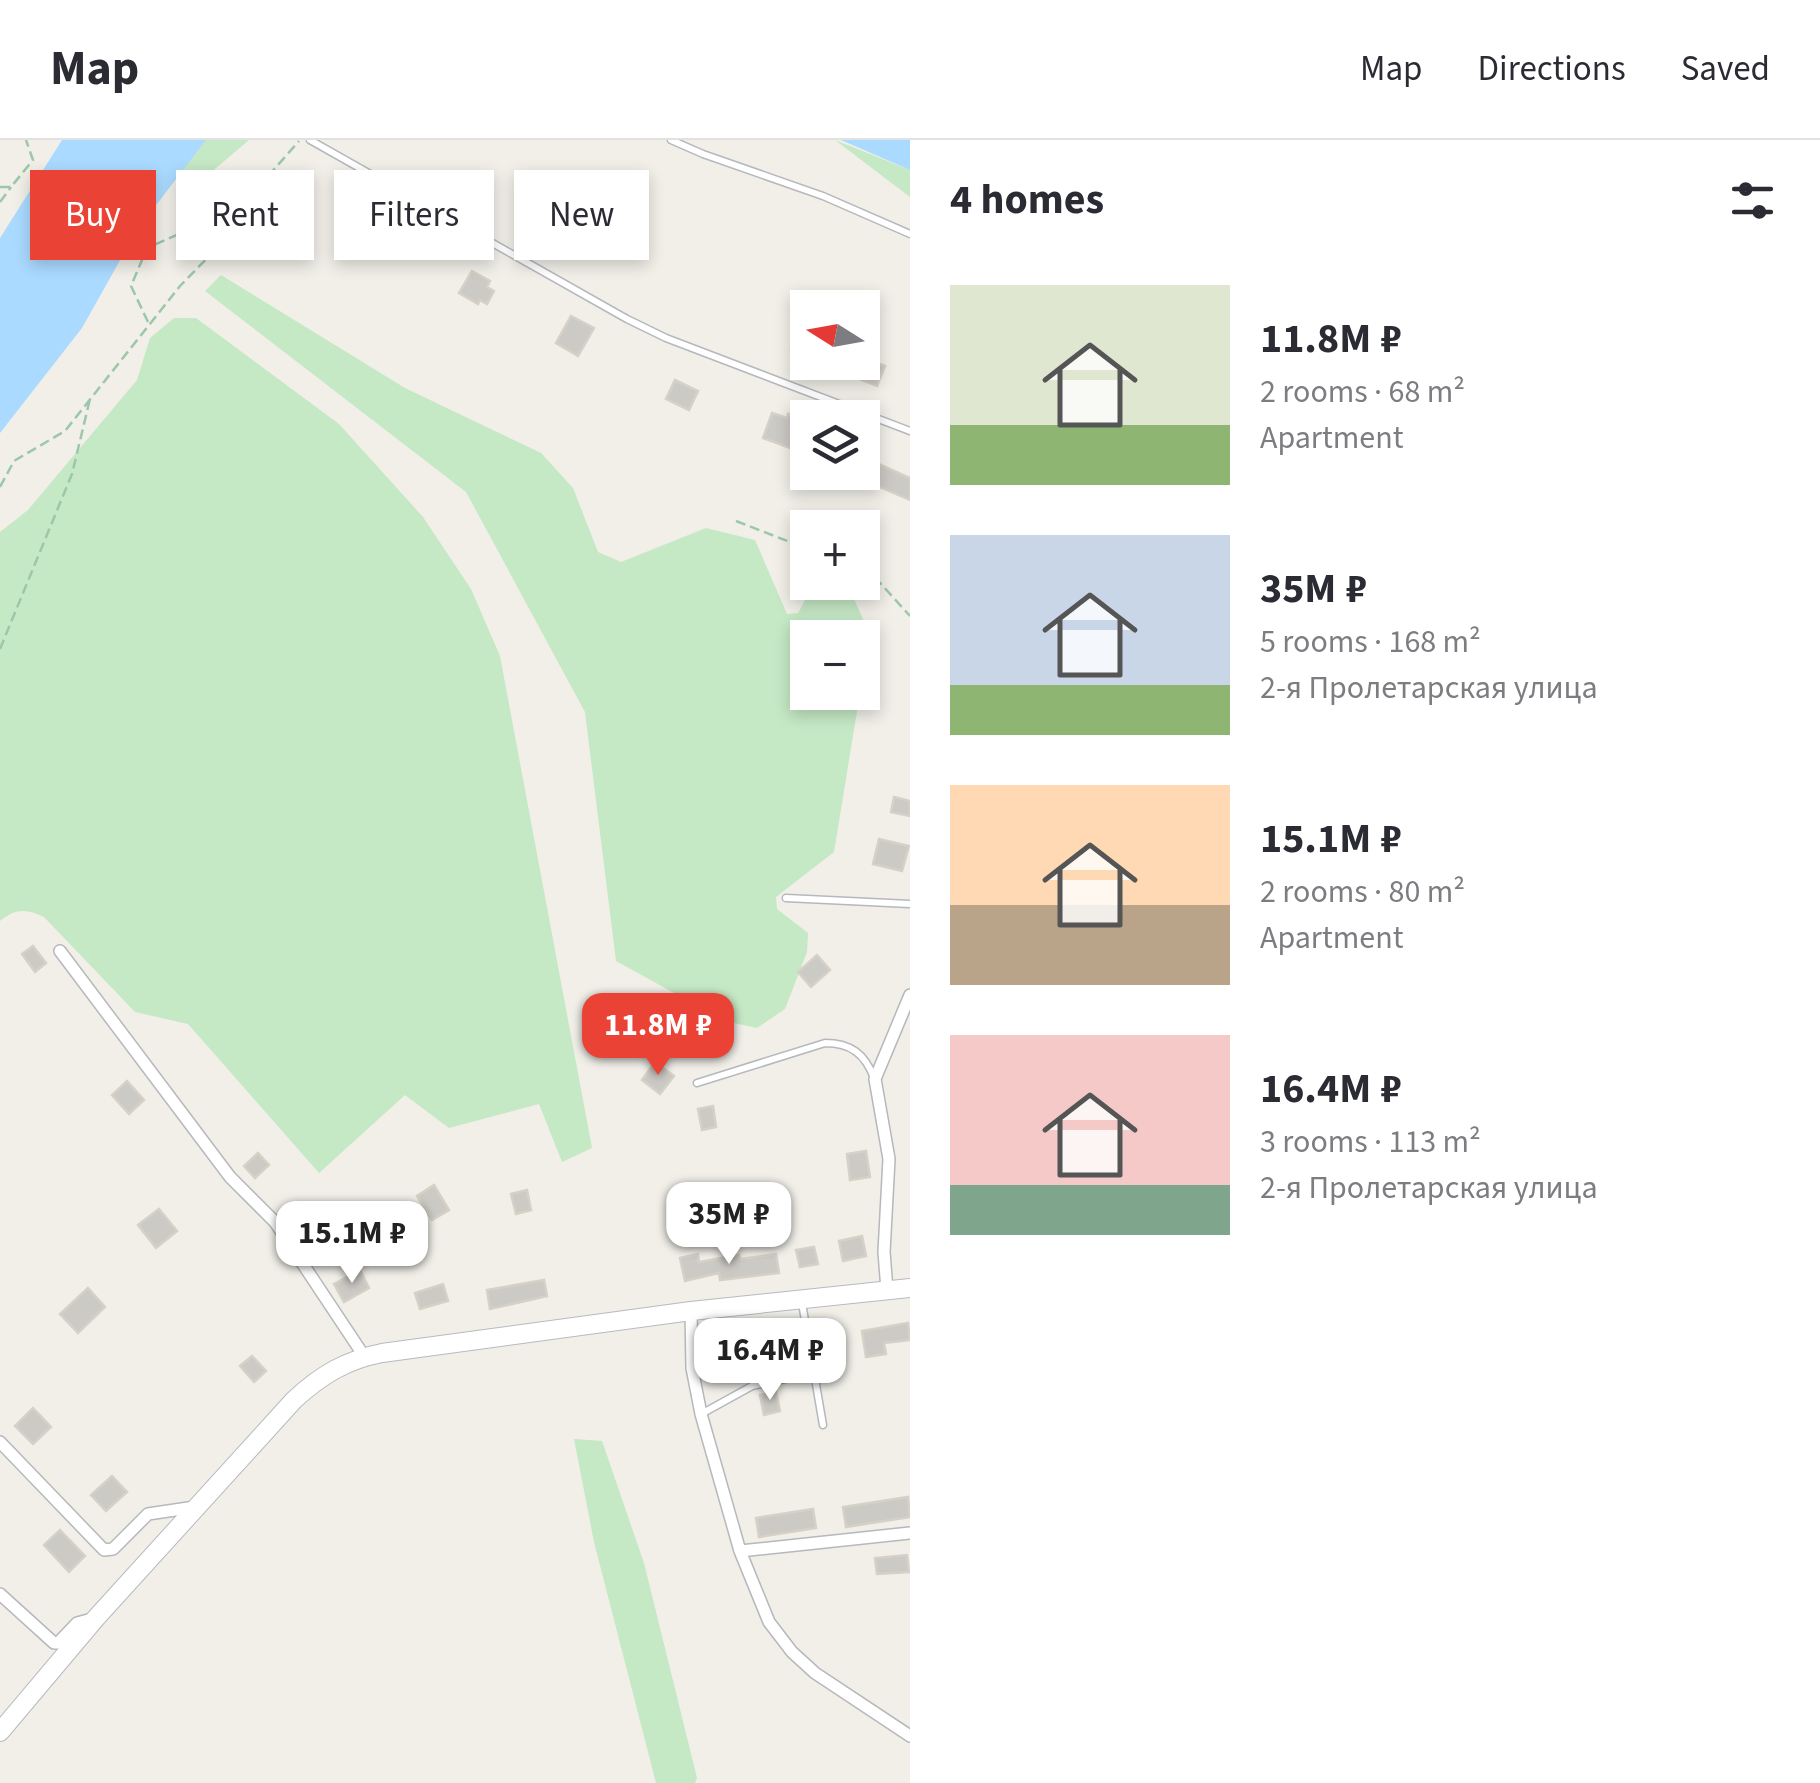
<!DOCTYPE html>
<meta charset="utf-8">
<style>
body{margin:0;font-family:"Source Sans 3",sans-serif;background:#f7f7f7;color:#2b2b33;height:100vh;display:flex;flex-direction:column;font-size:38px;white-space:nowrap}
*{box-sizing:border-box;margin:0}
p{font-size:32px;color:#7c7c81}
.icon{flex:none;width:55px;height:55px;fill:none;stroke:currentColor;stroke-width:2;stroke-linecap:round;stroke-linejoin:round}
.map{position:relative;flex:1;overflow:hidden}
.sheet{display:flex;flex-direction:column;background:#fff;width:910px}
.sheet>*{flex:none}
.hud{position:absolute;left:30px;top:30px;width:730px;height:90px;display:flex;gap:20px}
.needle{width:65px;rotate:281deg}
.tools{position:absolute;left:790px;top:150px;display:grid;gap:20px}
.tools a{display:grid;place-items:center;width:90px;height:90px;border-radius:0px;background:#fff;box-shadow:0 5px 15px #0003;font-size:50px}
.price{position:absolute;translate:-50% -85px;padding:0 22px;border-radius:20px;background:#fff;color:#222;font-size:32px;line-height:65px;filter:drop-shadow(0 2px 5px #0008)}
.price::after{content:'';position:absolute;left:50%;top:60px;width:30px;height:22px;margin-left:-15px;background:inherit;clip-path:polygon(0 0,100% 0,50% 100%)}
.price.selected{background:#ea4335;color:#fff}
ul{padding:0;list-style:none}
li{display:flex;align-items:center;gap:30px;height:250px;padding:0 40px}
li span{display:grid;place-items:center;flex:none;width:280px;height:200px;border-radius:0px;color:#555}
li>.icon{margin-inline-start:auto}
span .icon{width:120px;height:120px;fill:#fffc;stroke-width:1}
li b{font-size:42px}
h2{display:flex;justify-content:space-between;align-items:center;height:120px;padding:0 40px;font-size:42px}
.tag{padding:0 35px;border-radius:0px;background:#fff;box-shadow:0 5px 15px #0003;font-size:35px;line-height:90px}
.tag.selected{background:#ea4335;color:#fff}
header{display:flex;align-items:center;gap:60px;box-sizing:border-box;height:140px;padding:0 50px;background:#fff;border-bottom:2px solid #e1e1e2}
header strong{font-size:48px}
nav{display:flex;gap:55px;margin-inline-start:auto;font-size:35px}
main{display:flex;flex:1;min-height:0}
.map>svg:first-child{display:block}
</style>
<header>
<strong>Map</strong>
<nav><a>Map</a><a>Directions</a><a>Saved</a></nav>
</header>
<main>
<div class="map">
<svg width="910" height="1643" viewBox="0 0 910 1643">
<rect width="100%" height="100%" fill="#f1efe8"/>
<path fill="#c5e8c5" d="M206 0H249L183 56 179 34Z
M835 0 910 30V57Z
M221 135 405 248 541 313 573 348 598 412 621 422 706 388 755 400 787 474 798 473 814 443H840L852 454 869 493 863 535 862 498H808V552L860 553 834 712 776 757 777 769 808 793 807 812 785 869 757 888 725 881 616 821 585 572 466 352 205 151Z
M174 178H196L339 284 423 377 471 449 500 516 592 1008 562 1022 539 964 449 988 405 955 319 1033 188 884 135 872 44 777C27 769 16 768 0 781V392L28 370 137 240 150 198Z
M574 1299 602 1301 644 1423 697 1638 695 1643H656L594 1402Z"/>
<path fill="#aadaff" d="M62 0H206L137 90 82 188 0 293V98Z
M841 0H910V30Z"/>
<path fill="#cccac5" stroke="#d6d1c6" stroke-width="2.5" d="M472 131 490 141 487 147 494 151 487 164 480 160 478 164 459 153Z
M808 170V217L791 211Z
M571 176 594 188 578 216 556 203Z
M862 217 885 226 877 246 852 236 857 222H862Z
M675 240 698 251 689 270 666 259Z
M772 273 787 278 788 274 808 281V295L801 312 763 298Z
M870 320 910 338V360L845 332H864Z
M894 657 910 661V676L891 672Z
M879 699 909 706 902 731 873 724Z
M33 806 46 823 35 832 22 814Z
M817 815 830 830 811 847 798 832Z
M655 922 674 936 660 954 642 940Z
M127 941 144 960 129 974 112 955Z
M713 966 716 987 702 990 698 969Z
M866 1011 870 1037 850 1040 847 1014Z
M258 1013 269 1025 255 1038 244 1026Z
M434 1045 449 1070 432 1080 417 1056Z
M527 1050 531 1070 516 1074 511 1054Z
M159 1069 177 1091 156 1108 138 1085Z
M862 1096 866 1116 843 1121 839 1101Z
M814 1107 818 1124 800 1127 796 1110Z
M698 1114 699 1122 739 1115 740 1119 776 1114 779 1133 720 1140 719 1133 685 1141 680 1118Z
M360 1130 369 1148 344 1162 334 1144Z
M544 1140 547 1156 490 1169 487 1150Z
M443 1144 448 1161 420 1169 415 1153Z
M88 1148 105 1167 78 1193 60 1174Z
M908 1183 910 1200 884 1203 886 1214 866 1217 862 1191Z
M795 1196 798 1217 743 1226 744 1236 727 1238 722 1207Z
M252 1216 266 1231 254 1242 240 1226Z
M776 1252 780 1271 764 1275 760 1255Z
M33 1268 51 1287 33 1304 15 1286Z
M112 1336 127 1352 106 1371 91 1355Z
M908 1357 910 1377 846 1387 843 1367Z
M813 1369 816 1388 759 1397 756 1378Z
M60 1390 85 1416 69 1432 44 1405Z
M907 1415 909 1432 877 1434 875 1418Z"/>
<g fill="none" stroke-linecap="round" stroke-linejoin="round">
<g stroke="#b5b8bc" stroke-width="9">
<path id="lane" d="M310 0 627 179 666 198 910 291
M671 0 703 14 823 56 910 94
M786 758 910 764
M697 943 825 903C851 903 865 914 874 938
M802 1163 823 1285
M703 1273 752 1246 813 1233"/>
</g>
<g stroke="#b5b8bc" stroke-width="14">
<path id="street" d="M60 811 230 1037 275 1082 364 1216
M887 1150 884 1112 889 1019 875 939 910 855
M691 1171 692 1228 701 1274 740 1411 769 1482 792 1512 815 1533 910 1596
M0 1302 104 1410 113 1409 148 1374 195 1367
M740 1411 910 1393
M0 1454 54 1503H58L77 1483 92 1479"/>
</g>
<g stroke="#b6babf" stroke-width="20">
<path id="secondary" d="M0 1592 96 1478 294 1260C321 1235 346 1220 382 1213L691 1171 910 1148"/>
</g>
<path stroke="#9cc7a9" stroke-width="2.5" stroke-dasharray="10 5" stroke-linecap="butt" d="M0 47H11L33 20 26 0
M0 62 11 47
M148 182 131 146 147 108 241 67 299 1
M0 347 14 321 65 291 180 146 214 111
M736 381 808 409
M862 430 872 434 910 476
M0 509 72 334 90 259"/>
<use href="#lane" stroke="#fff" stroke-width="6"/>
<use href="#street" stroke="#fff" stroke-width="11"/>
<use href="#secondary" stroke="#fff" stroke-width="18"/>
</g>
</svg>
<div class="tools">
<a><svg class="needle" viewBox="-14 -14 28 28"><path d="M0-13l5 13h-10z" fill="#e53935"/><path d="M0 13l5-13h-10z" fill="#7c7c81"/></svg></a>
<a><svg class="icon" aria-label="layers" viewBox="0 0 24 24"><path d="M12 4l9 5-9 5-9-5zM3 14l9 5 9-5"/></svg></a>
<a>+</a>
<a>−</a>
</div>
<b class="price selected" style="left:658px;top:938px">11.8M ₽</b>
<b class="price" style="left:729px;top:1127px">35M ₽</b>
<b class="price" style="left:352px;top:1146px">15.1M ₽</b>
<b class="price" style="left:770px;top:1263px">16.4M ₽</b>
<div class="hud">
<a class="tag selected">Buy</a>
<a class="tag">Rent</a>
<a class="tag">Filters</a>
<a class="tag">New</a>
</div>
</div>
<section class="sheet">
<h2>4 homes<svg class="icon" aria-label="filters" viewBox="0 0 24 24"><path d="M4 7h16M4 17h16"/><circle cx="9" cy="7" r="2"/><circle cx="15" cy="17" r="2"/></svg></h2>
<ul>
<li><span style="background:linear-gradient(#dfe7d0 70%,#8fb573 0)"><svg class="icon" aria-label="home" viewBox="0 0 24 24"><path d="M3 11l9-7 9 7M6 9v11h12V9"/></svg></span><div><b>11.8M ₽</b><p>2 rooms · 68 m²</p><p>Apartment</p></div></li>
<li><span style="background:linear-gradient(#c9d6e8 75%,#8fb573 0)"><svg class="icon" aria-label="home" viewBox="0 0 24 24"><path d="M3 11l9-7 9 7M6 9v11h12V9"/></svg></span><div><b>35M ₽</b><p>5 rooms · 168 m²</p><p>2-я Пролетарская улица</p></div></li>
<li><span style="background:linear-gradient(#ffd9b3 60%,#b9a48a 0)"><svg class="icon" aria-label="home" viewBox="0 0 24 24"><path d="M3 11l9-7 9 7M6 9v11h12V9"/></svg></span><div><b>15.1M ₽</b><p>2 rooms · 80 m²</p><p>Apartment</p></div></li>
<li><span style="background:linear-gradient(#f6c9c9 75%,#7fa58c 0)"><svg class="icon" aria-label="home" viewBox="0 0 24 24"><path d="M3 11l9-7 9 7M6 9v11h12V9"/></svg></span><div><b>16.4M ₽</b><p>3 rooms · 113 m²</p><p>2-я Пролетарская улица</p></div></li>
</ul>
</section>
</main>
